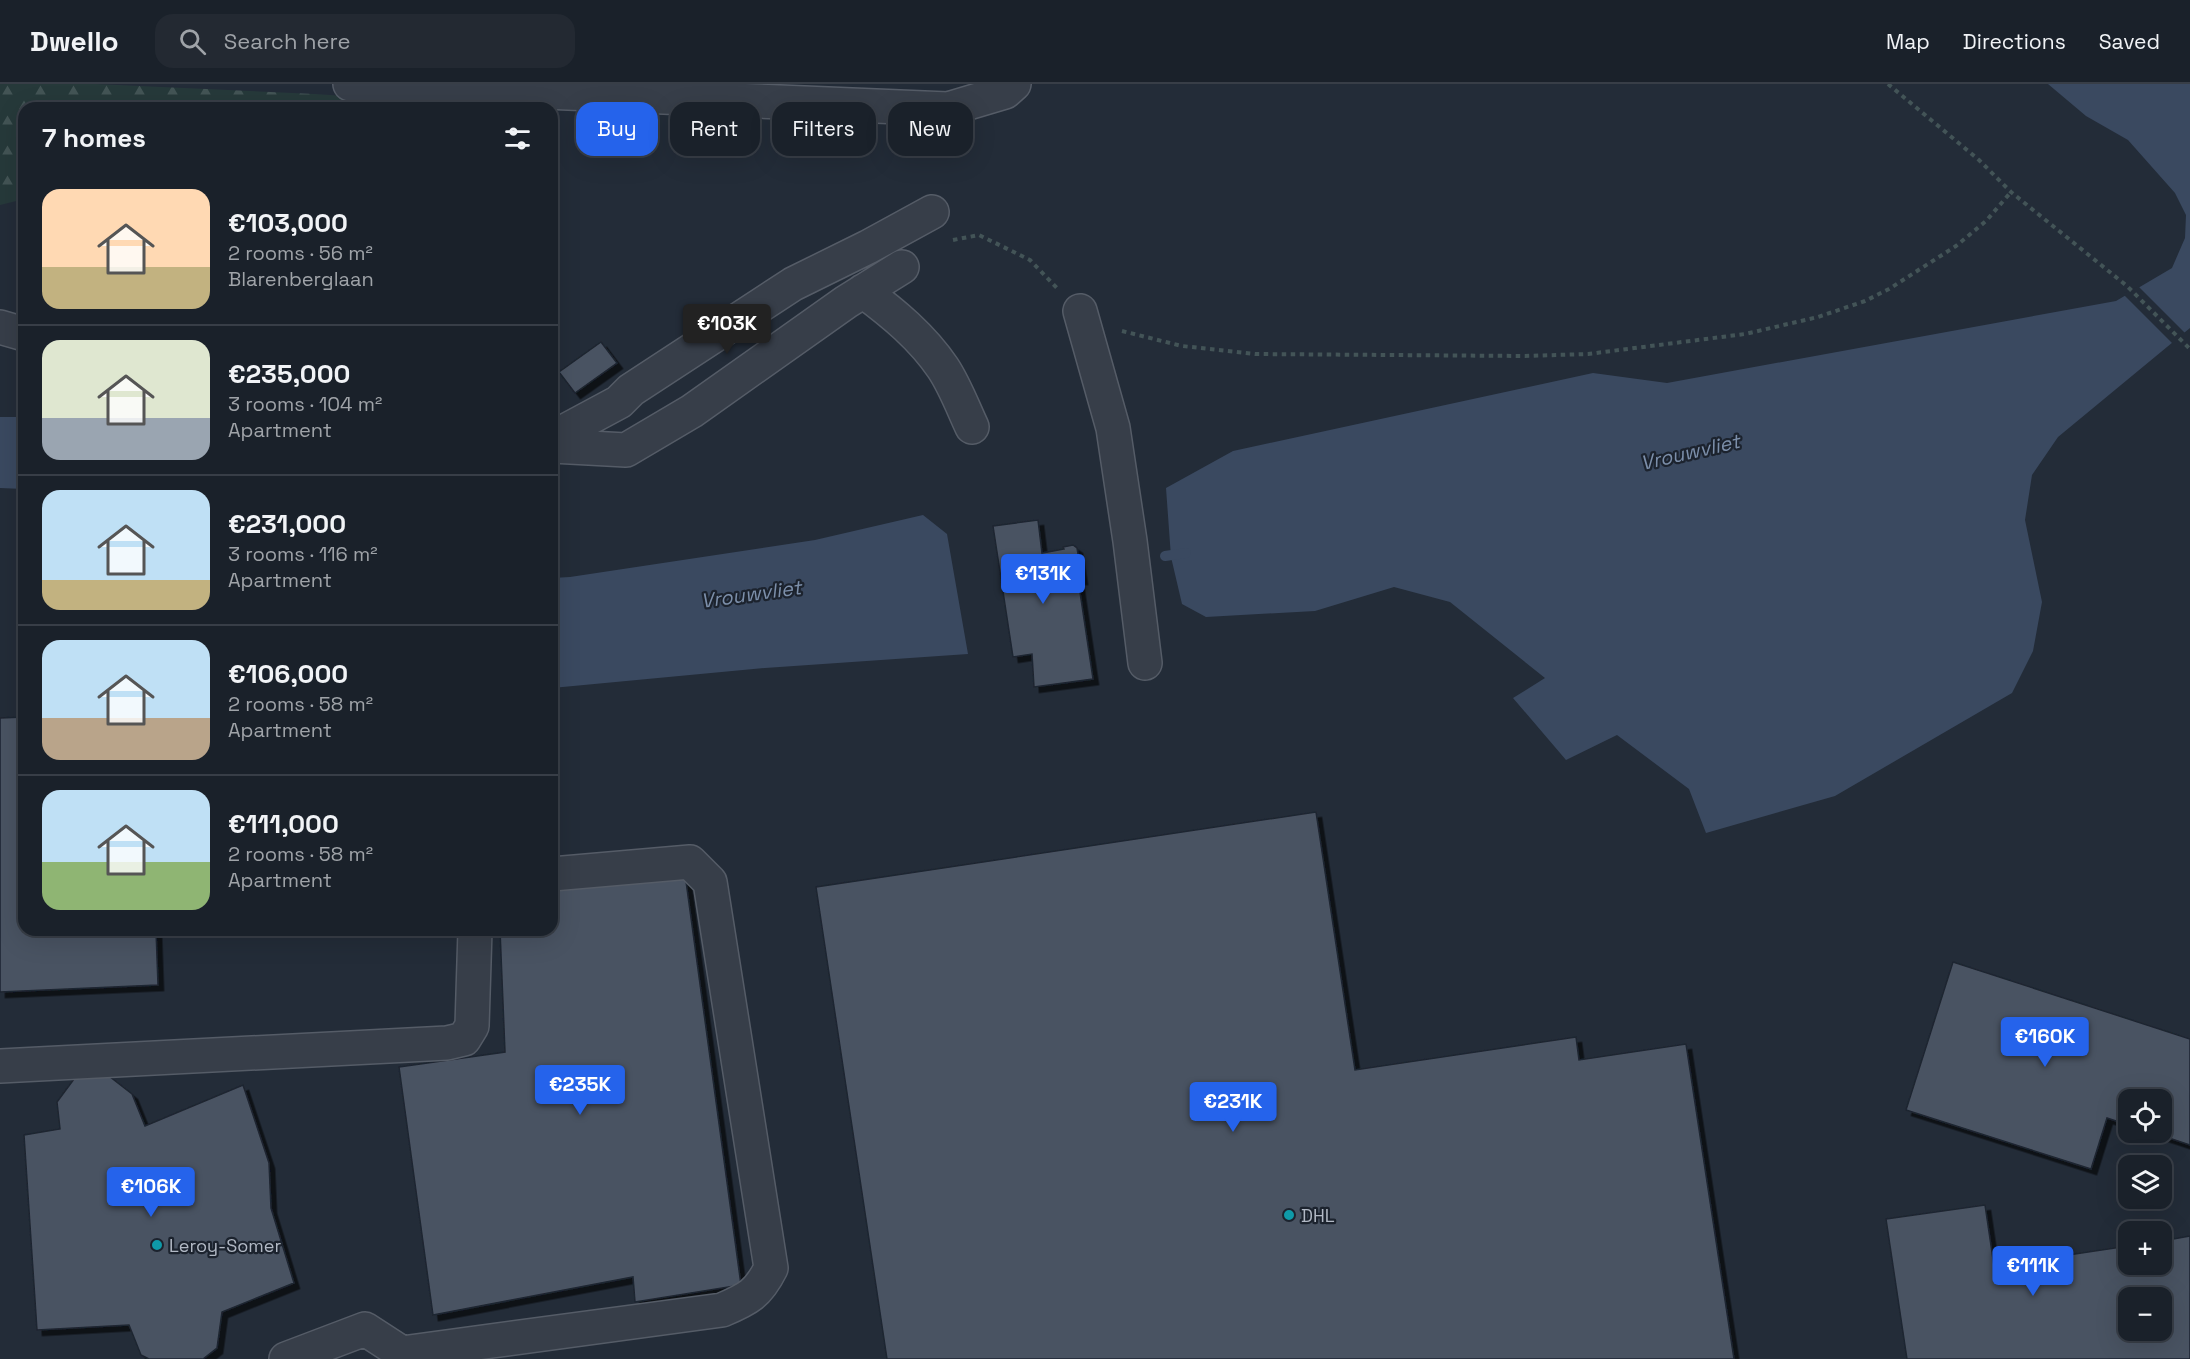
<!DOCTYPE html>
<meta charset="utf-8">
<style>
body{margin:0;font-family:"Space Grotesk",sans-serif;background:#232932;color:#f1f3f6;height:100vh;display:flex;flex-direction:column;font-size:22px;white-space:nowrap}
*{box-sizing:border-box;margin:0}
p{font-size:20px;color:#9fa3a8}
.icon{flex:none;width:33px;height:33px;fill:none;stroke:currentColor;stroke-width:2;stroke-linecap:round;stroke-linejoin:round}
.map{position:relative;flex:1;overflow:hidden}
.drawer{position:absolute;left:18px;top:18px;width:540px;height:834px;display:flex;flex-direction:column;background:#1a212a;border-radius:18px;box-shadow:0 6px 24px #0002,0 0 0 2px #383e47}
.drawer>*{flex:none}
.guide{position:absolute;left:576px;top:18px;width:570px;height:54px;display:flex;gap:12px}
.buttons{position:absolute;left:2118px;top:1005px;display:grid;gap:12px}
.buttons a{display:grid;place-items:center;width:54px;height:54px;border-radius:12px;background:#1a212a;box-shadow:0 6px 24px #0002,0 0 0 2px #383e47;font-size:30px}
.price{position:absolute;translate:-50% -51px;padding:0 14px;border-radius:6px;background:#2563eb;color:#fff;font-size:20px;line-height:39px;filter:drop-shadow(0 2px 3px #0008)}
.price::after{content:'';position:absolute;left:50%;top:36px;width:18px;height:14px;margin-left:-9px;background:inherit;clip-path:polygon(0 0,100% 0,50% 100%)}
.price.current{background:#222;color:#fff}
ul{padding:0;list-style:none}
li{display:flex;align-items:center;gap:18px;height:150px;padding:0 24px}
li+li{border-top:2px solid #383e47}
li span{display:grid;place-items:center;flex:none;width:168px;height:120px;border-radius:18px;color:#555}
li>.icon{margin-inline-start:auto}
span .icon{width:72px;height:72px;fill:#fffc;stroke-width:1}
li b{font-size:26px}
h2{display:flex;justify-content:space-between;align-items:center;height:72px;padding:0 24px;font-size:26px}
.chip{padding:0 21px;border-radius:18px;background:#1a212a;box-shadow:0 6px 24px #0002,0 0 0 2px #383e47;font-size:21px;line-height:54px}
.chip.current{background:#2563eb;color:#fff}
header{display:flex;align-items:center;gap:36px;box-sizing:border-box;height:84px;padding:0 30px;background:#1a212a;border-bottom:2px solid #383e47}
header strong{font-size:28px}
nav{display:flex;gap:33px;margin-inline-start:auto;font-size:21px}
.search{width:420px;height:54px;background:#232932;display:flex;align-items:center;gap:15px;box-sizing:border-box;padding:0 21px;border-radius:18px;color:#9fa3a8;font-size:22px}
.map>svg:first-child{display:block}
</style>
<header>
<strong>Dwello</strong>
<div class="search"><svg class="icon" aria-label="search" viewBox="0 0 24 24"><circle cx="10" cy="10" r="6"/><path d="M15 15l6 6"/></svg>Search here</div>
<nav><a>Map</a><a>Directions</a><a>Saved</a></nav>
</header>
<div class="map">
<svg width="2190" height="1275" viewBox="0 0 2190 1275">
<defs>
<pattern id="forest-firs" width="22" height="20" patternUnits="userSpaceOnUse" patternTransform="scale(1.5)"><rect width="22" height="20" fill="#26393a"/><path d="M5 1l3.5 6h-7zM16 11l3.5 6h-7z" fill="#435455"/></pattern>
<filter id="shadow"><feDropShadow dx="5.5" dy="5.5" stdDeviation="0" flood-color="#0009"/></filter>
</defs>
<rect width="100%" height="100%" fill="#232c38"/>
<path fill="url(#forest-firs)" d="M0 0H95L314 10 424 17 422 24H24V115L0 121Z"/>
<path fill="#3a4960" d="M2048 0H2190V244L2058 353 2032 391 2025 436 2042 518 2033 567 2012 609 1835 712 1706 749 1689 705 1617 651 1566 676 1513 614 1545 594 1450 518 1394 503 1315 527 1206 533 1182 520 1171 473 1166 404 1233 367 1593 289 1667 299 2116 217 2172 184 2185 154 2186 131 2175 109 2128 56 2086 32Z
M0 333H18L24 335V405L0 404Z
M923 431 947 450 968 570 765 584 552 604V494L570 493 815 456Z"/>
<path fill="#232c38" d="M2138 202 2187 251 2174 261 2123 210Z"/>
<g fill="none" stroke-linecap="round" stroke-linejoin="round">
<path stroke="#3a4960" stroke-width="10" d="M1165 472 1186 469"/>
</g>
<path fill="#4a5362" stroke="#1e2530" stroke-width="1.5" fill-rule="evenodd" filter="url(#shadow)" d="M601 258 617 279 575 309 559 288Z
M1038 436 1042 469 1064 465 1063 463 1073 461 1077 464 1082 495H1078L1093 595 1034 603 1032 570 1013 573 993 442Z
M24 633V846H156L158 901 0 908V634Z
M1316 728 1355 986 1576 953 1579 976 1686 960 1734 1275H887L816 803Z
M685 790 741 1201 635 1218 633 1193 433 1231 399 983 505 968 500 846H552V803Z
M1953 878 2190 955V1061L2151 1048H2162V1016H2128V1041L2107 1034 2091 1085 1906 1026Z
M105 989 132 1010 145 1042 243 1001 269 1079 271 1124 294 1199 222 1228 217 1264 203 1275H149L141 1271 129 1241 37 1246 24 1051 60 1045 57 1018 74 995Z
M1985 1121 1994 1182 2128 1162V1180H2162V1157L2190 1152V1275H1907L1886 1135ZM2128 1214H2162V1246H2128Z"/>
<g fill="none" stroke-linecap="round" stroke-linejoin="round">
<g stroke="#555c67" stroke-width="36">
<path id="minor" d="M350 0 948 25 1005 8 1014 0
M863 207C893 229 922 253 943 284 955 302 963 324 972 343
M1080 227 1113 344 1130 457 1145 579
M0 243 24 250
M552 354 619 318 631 306 793 200 868 163 932 128
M552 362 626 366 692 327 846 218 902 183
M0 982 447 959 464 955 472 942 475 846
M286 1275 365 1245 402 1269 722 1226C748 1215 758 1210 771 1184L710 798 690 778 552 790"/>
</g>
<path stroke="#435457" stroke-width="4" stroke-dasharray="4.5 4.5" stroke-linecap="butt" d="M1888 0 1979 76 2011 108 2127 202 2190 265
M953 156 979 151 1030 176 1057 204
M1122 247 1182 262 1255 270 1525 272 1588 270 1745 250 1818 233 1865 217 1889 205 1956 162 1986 137 2011 108"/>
<use href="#minor" stroke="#373e49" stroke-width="33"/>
</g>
<g fill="#0f9aa8" stroke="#1c232e" stroke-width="2">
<circle cx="1289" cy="1131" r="6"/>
<circle cx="157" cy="1161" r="6"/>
</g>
<g text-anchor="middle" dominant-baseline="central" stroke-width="4.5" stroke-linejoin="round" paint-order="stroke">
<g font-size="18" fill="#b2b9c5" stroke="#1c232e" text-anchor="start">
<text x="1301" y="1131">DHL</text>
<text x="169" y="1161">Leroy-Somer</text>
</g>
<g font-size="20" font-style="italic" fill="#7c8faa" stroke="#1c232e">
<text transform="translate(1690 368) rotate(-13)">Vrouwvliet</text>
<text transform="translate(751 510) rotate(-8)">Vrouwvliet</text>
</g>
</g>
</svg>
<div class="buttons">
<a><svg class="icon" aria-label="locate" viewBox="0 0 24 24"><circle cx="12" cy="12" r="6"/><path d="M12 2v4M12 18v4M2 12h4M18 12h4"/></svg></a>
<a><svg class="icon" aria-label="layers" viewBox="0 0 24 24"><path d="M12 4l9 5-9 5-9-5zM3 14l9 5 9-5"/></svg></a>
<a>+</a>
<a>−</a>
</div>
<b class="price current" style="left:727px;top:271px">€103K</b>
<b class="price" style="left:1043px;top:521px">€131K</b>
<b class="price" style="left:2045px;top:984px">€160K</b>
<b class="price" style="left:580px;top:1032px">€235K</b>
<b class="price" style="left:1233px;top:1049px">€231K</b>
<b class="price" style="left:151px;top:1134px">€106K</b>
<b class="price" style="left:2033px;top:1213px">€111K</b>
<div class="guide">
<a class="chip current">Buy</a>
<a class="chip">Rent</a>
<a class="chip">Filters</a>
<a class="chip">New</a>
</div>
<section class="drawer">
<h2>7 homes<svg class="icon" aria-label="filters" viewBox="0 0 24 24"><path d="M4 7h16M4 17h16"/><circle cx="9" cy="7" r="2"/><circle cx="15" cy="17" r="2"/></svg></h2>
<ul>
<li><span style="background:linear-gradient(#ffd9b3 65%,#c2b280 0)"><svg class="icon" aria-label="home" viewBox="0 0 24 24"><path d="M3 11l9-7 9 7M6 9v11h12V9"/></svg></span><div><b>€103,000</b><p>2 rooms · 56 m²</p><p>Blarenberglaan</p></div></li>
<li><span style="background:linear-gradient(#dfe7d0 65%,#9aa5b1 0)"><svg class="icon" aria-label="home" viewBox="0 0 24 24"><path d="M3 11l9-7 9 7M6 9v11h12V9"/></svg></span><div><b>€235,000</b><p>3 rooms · 104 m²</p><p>Apartment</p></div></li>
<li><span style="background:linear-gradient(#bfe0f5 75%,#c2b280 0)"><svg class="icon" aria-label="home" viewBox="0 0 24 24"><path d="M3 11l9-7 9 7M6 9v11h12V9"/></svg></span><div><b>€231,000</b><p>3 rooms · 116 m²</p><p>Apartment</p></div></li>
<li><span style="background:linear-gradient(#bfe0f5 65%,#b9a48a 0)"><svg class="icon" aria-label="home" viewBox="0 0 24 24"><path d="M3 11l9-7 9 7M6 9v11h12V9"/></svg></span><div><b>€106,000</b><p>2 rooms · 58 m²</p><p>Apartment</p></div></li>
<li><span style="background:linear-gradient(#bfe0f5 60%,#8fb573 0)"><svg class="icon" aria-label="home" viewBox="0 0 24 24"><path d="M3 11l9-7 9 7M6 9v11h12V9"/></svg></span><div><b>€111,000</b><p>2 rooms · 58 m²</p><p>Apartment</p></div></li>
</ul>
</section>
</div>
